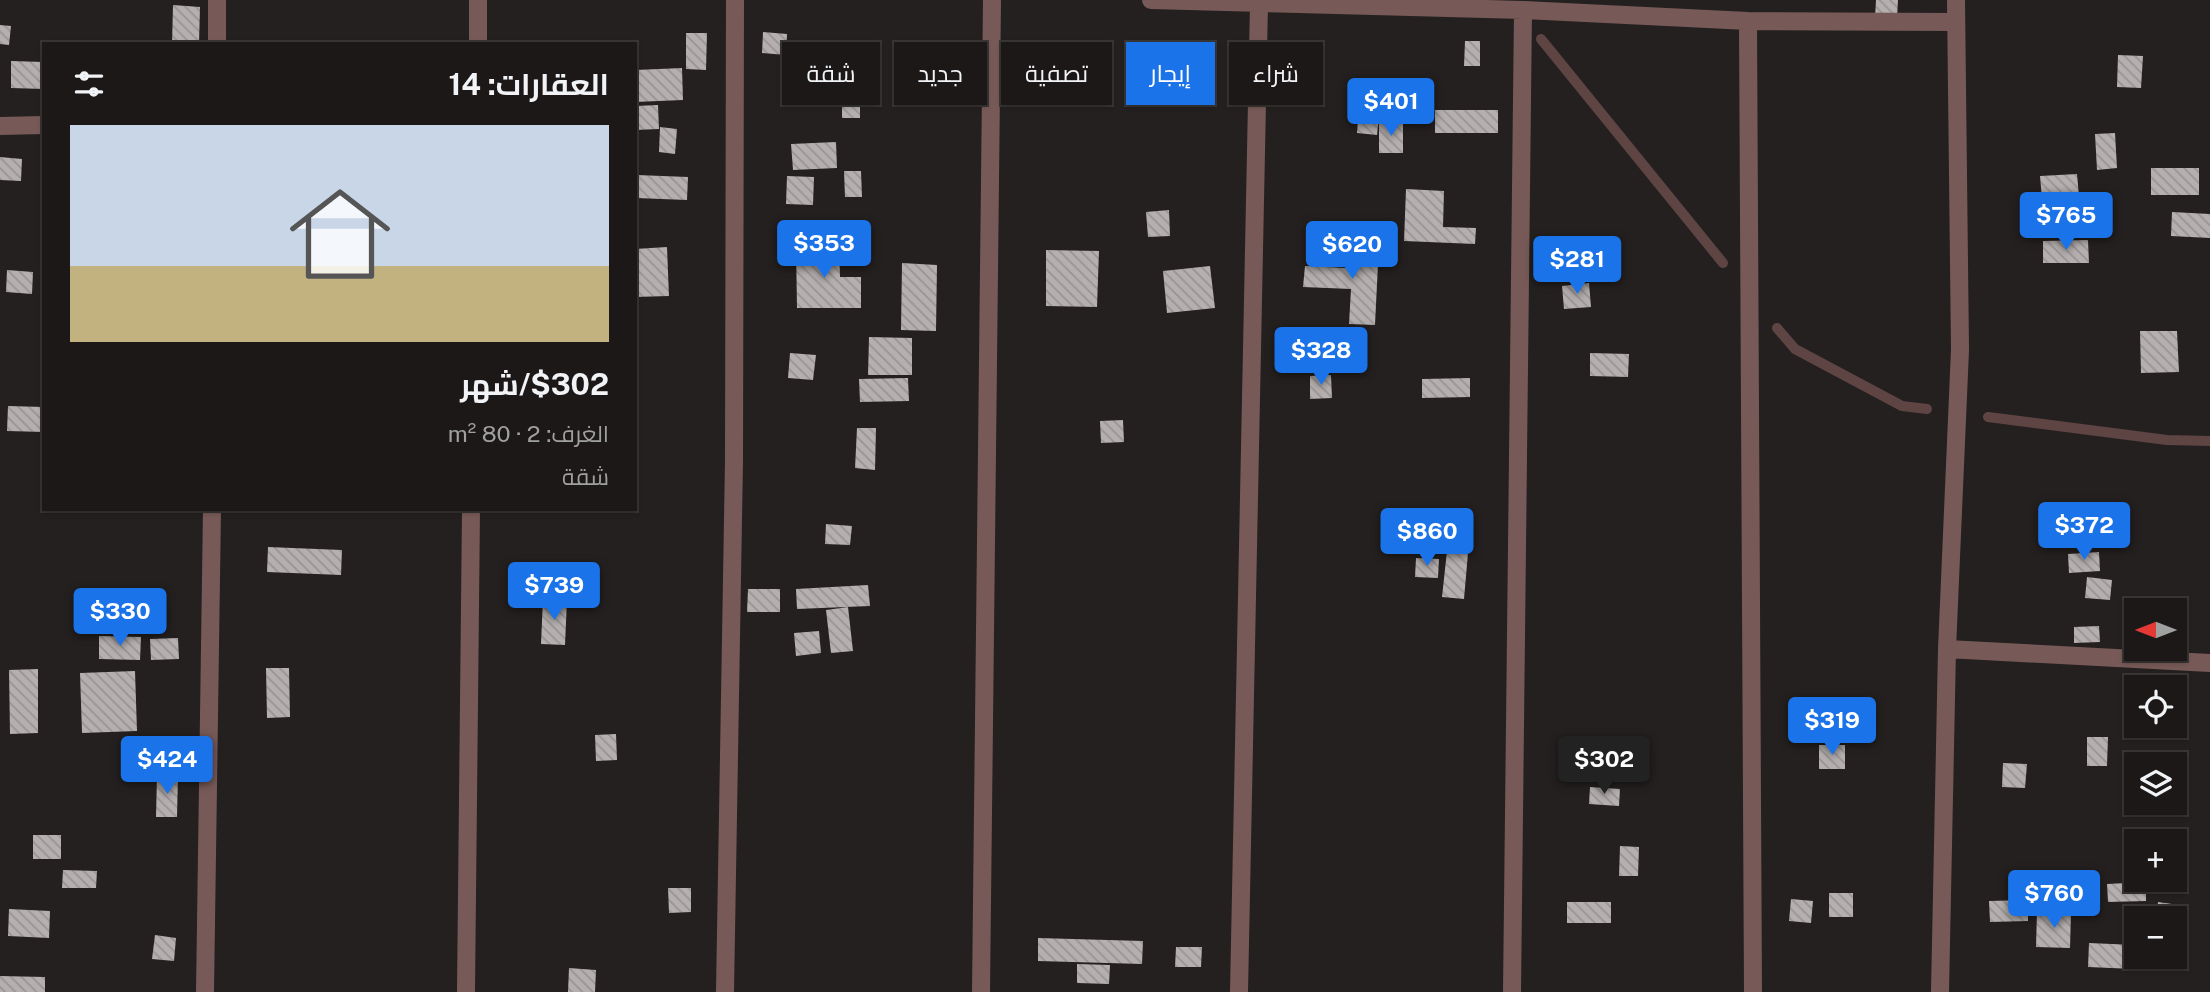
<!DOCTYPE html>
<html lang="ar">
<meta charset="utf-8">
<style>
body{margin:0;font-family:"Public Sans",Cairo,sans-serif;background:#242120;color:#f1f3f6;direction:rtl;height:100vh;display:flex;flex-direction:column;font-size:26px;white-space:nowrap}
*{box-sizing:border-box;margin:0}
p{font-size:23px;color:#a0a0a1}
.icon{flex:none;width:38px;height:38px;fill:none;stroke:currentColor;stroke-width:2;stroke-linecap:round;stroke-linejoin:round}
.map{position:relative;flex:1;overflow:hidden;direction:ltr}
.panel{position:absolute;left:42px;top:42px;width:595px;height:469px;display:flex;flex-direction:column;background:#1b1817;border-radius:0px;box-shadow:0 2px 5px #0004,0 0 0 2px #393736;direction:rtl}
.panel>*{flex:none}
.banner{position:absolute;left:658px;top:42px;width:665px;height:63px;direction:rtl;display:flex;gap:14px}
.needle{width:46px;rotate:270deg}
.controls{position:absolute;left:2124px;top:598px;display:grid;gap:14px}
.controls a{display:grid;place-items:center;width:63px;height:63px;border-radius:0px;background:#1b1817;box-shadow:0 2px 5px #0004,0 0 0 2px #393736;font-size:35px}
.price{position:absolute;translate:-50% -60px;padding:0 16px;border-radius:7px;background:#1a73e8;color:#fff;font-size:23px;line-height:46px;filter:drop-shadow(0 2px 4px #0008)}
.price::after{content:'';position:absolute;left:50%;top:42px;width:21px;height:16px;margin-left:-10px;background:inherit;clip-path:polygon(0 0,100% 0,50% 100%)}
.price.active{background:#222;color:#fff}
ul{padding:0;list-style:none}
li{display:grid;align-content:center;gap:14px;height:371px;padding:0 28px}
li span{display:grid;place-items:center;height:217px;border-radius:0px;color:#555}
li>.icon{margin-inline-start:auto}
span .icon{width:126px;height:126px;fill:#fffc;stroke-width:1}
li b{font-size:30px}
h2{display:flex;justify-content:space-between;align-items:center;height:84px;padding:0 28px;font-size:30px}
.pill{padding:0 24px;border-radius:0px;background:#1b1817;box-shadow:0 2px 5px #0004,0 0 0 2px #393736;font-size:24px;line-height:63px}
.pill.active{background:#1a73e8;color:#fff}
.map>svg:first-child{display:block}
</style>
<div class="map">
<svg width="2210" height="992" viewBox="0 0 2210 992">
<defs>
<pattern id="building-back-hatch" width="6" height="6" patternUnits="userSpaceOnUse" patternTransform="scale(1.75)"><rect width="6" height="6" fill="#b5afaf"/><path d="M-1 5l2 2M0 0l6 6M5-1l2 2" fill="none" stroke="#999494"/></pattern>
</defs>
<rect width="100%" height="100%" fill="#24201f"/>
<g fill="none" stroke-linecap="round" stroke-linejoin="round">
<path stroke="#5f4444" stroke-width="10" d="M1541 39 1723 263
M1777 328 1795 349 1902 406 1927 409
M1988 417 2167 440 2210 441"/>
</g>
<path fill="url(#building-back-hatch)" d="M1876 0H1898L1897 18 1875 17Z
M173 5 200 7 199 44H172Z
M0 25 11 26 9 45 0 44Z
M763 32 787 34 786 55 762 53Z
M686 33H707L706 70 686 69Z
M1465 41H1480V66H1464Z
M2118 55 2143 56 2141 88 2117 87Z
M11 61 44 62V89L11 88Z
M682 68 683 100 635 102V70Z
M842 85 860 86V118H842Z
M658 105 659 129 635 130V106Z
M1359 106 1380 108 1377 135 1357 133Z
M1435 110H1498V133H1435Z
M1379 123H1403V153H1379Z
M660 127 677 129 675 154 659 152Z
M2115 133 2117 168 2097 170 2095 134Z
M836 142 837 168 793 170 791 144Z
M0 157 22 159 21 181 0 180Z
M2151 168H2199V195H2151Z
M844 171H861L862 197H845Z
M2077 174 2079 196 2042 199 2040 176Z
M637 175 688 177 687 200 636 198Z
M787 176 814 177 813 205 786 204Z
M1406 189 1444 191 1443 227 1476 228 1475 244 1404 241Z
M1169 210 1170 236 1148 237 1146 212Z
M2172 212 2210 214V238L2171 236Z
M2088 240 2089 263H2043V241Z
M1347 242 1379 244 1375 325 1349 324 1351 289 1303 287 1305 266 1346 268Z
M839 245 840 277H861V308H797L796 246Z
M667 247 669 296 635 297V249Z
M1046 250 1099 251 1097 307 1046 306Z
M902 263 937 265 936 331 901 330Z
M1210 266 1215 308 1167 313 1163 271Z
M7 270 33 272 32 294 6 292Z
M1589 283 1591 307 1564 309 1562 286Z
M2140 331H2177L2179 372 2141 373Z
M869 337 912 338V375H868Z
M790 353 816 355 813 380 788 378Z
M1590 353 1629 354 1628 377 1590 376Z
M1331 375 1332 398 1310 399V376Z
M908 378 909 401 860 402 859 379Z
M1470 378V397L1422 398V379Z
M8 406 44 407V432L7 431Z
M1123 420 1124 442 1101 443 1100 421Z
M857 428H876L875 470 855 468Z
M1412 508H1435L1434 531 1411 530Z
M826 524 852 526 850 545 825 544Z
M268 547 342 550 341 575 267 572Z
M1447 551 1468 553 1464 599 1442 597Z
M2099 552 2100 571 2069 573 2068 554Z
M1416 558 1439 559 1438 578 1415 577Z
M2087 577 2112 580 2110 600 2085 598Z
M868 585 870 606 797 609 796 589Z
M748 589H780V612H747Z
M543 598 567 600 565 645 541 644Z
M848 607 853 651 831 653 826 610Z
M2099 626 2100 642 2074 643V627Z
M819 631 821 653 796 656 794 633Z
M99 636 141 637 140 660 99 659Z
M178 638 179 659 151 660 150 639Z
M266 668H289L290 717 267 718Z
M38 669V733L10 734 9 670Z
M135 671 137 731 82 733 80 673Z
M616 734 617 760 596 761 595 735Z
M2087 737H2108L2107 766H2087Z
M1819 745H1845V769H1819Z
M2003 763 2027 764 2025 788 2002 787Z
M157 775H178L177 817H156Z
M1590 787 1620 789 1619 806 1589 804Z
M33 835H61V859H33Z
M2154 836 2177 837V842H2154Z
M1620 846 1639 847 1638 876H1619Z
M63 870 97 871 96 888H62Z
M2146 882V901L2108 902 2107 884Z
M668 888H691V912L669 913Z
M1829 893H1853V917H1829Z
M1791 899 1813 901 1811 923 1789 921Z
M2028 900V921L1990 922 1989 901Z
M1567 902H1611V923H1567Z
M2158 902 2179 905 2177 919H2156Z
M9 909 50 911 49 938 8 936Z
M2037 911 2071 912 2070 948 2036 947Z
M155 935 176 938 174 961 152 959Z
M1038 938 1143 941 1142 964 1038 961Z
M2089 943 2135 945 2134 969 2088 967Z
M1176 947H1202L1201 967H1175Z
M1077 964 1110 965 1109 984 1077 983Z
M569 968 596 970 595 992H568Z
M0 976 45 977V992H0Z"/>
<g fill="none" stroke-linecap="round" stroke-linejoin="round">
<path stroke="#775a57" stroke-width="18" d="M217 0V44
M1151 0 1523 10 1748 21 1956 22
M1748 21 1753 992
M478 44V0
M0 126 44 125
M1947 649 2210 663
M205 992 212 509
M466 992 471 509
M725 992 734 460 735 0
M981 992 992 0
M1239 992 1259 3
M1512 992 1523 10
M1940 992 1947 649 1960 350 1956 0"/>
</g>
</svg>
<div class="controls">
<a><svg class="needle" viewBox="-14 -14 28 28"><path d="M0-13l5 13h-10z" fill="#e53935"/><path d="M0 13l5-13h-10z" fill="#a0a0a1"/></svg></a>
<a><svg class="icon" aria-label="locate" viewBox="0 0 24 24"><circle cx="12" cy="12" r="6"/><path d="M12 2v4M12 18v4M2 12h4M18 12h4"/></svg></a>
<a><svg class="icon" aria-label="layers" viewBox="0 0 24 24"><path d="M12 4l9 5-9 5-9-5zM3 14l9 5 9-5"/></svg></a>
<a>+</a>
<a>−</a>
</div>
<b class="price" style="left:1391px;top:138px">$401</b>
<b class="price" style="left:2066px;top:252px">$765</b>
<b class="price" style="left:824px;top:280px">$353</b>
<b class="price" style="left:1352px;top:281px">$620</b>
<b class="price" style="left:1577px;top:296px">$281</b>
<b class="price" style="left:1321px;top:387px">$328</b>
<b class="price" style="left:2084px;top:562px">$372</b>
<b class="price" style="left:1427px;top:568px">$860</b>
<b class="price" style="left:554px;top:622px">$739</b>
<b class="price" style="left:120px;top:648px">$330</b>
<b class="price" style="left:1832px;top:757px">$319</b>
<b class="price" style="left:167px;top:796px">$424</b>
<b class="price active" style="left:1604px;top:796px">$302</b>
<b class="price" style="left:2054px;top:930px">$760</b>
<div class="banner">
<a class="pill">شراء</a>
<a class="pill active">إيجار</a>
<a class="pill">تصفية</a>
<a class="pill">جديد</a>
<a class="pill">شقة</a>
</div>
<section class="panel">
<h2>العقارات: 14<svg class="icon" aria-label="filters" viewBox="0 0 24 24"><path d="M4 7h16M4 17h16"/><circle cx="9" cy="7" r="2"/><circle cx="15" cy="17" r="2"/></svg></h2>
<ul>
<li><span style="background:linear-gradient(#c9d6e8 65%,#c2b280 0)"><svg class="icon" aria-label="home" viewBox="0 0 24 24"><path d="M3 11l9-7 9 7M6 9v11h12V9"/></svg></span><div><b>$302/شهر</b><p>الغرف: 2 · 80 m²</p><p>شقة</p></div></li>
</ul>
</section>
</div>
